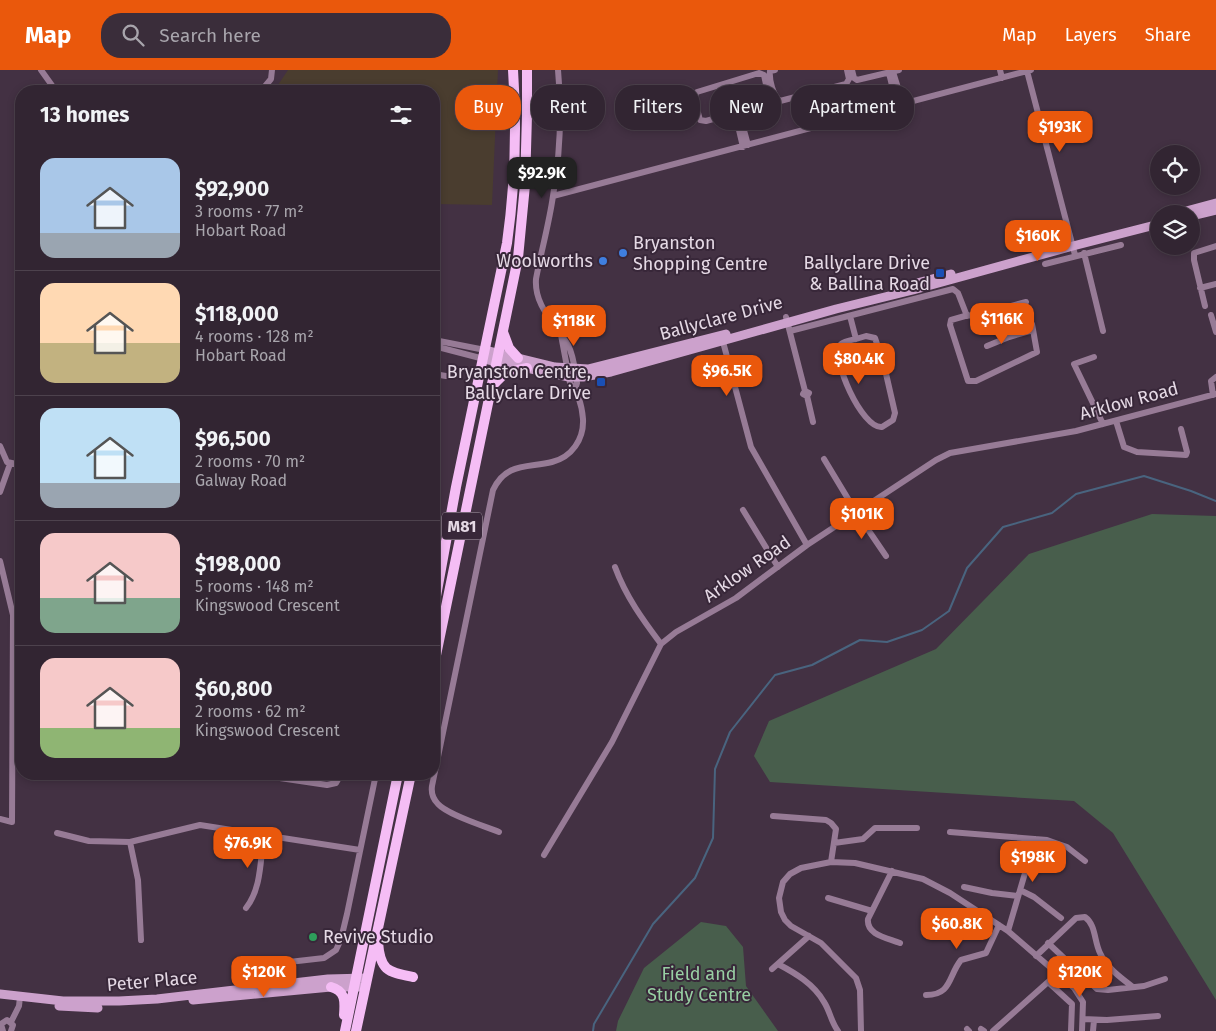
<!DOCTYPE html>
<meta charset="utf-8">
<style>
body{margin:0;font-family:"Fira Sans",sans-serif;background:#3a2d3a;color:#f1f3f6;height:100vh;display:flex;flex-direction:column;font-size:19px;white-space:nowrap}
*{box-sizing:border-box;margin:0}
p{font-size:16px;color:#a8a5ac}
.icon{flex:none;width:28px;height:28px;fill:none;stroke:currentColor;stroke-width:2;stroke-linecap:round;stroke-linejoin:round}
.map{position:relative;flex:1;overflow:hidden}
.details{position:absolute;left:15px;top:15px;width:425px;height:695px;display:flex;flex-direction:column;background:#322532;border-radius:20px;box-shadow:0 2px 8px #0003,0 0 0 1px #4d424d}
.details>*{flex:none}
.guide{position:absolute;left:455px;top:15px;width:475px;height:45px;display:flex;gap:10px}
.fabs{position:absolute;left:1150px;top:75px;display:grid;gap:10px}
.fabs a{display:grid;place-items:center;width:50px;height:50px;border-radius:50%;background:#322532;box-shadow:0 2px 8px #0003,0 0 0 1px #4d424d;font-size:25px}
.price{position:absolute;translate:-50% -42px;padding:0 11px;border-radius:10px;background:#ea580c;color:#fff;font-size:16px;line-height:32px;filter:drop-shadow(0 1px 2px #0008)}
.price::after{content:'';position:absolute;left:50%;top:30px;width:15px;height:11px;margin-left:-8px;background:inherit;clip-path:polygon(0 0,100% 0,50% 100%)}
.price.current{background:#222;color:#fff}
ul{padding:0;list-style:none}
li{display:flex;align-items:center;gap:15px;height:125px;padding:0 25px}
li+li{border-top:1px solid #4d424d}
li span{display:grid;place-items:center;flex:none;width:140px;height:100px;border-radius:15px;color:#555}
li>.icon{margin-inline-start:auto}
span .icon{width:60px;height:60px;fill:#fffc;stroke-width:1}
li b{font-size:21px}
h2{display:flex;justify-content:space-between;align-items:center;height:60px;padding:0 25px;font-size:21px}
.tag{padding:0 18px;border-radius:20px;background:#322532;box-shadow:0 2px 8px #0003,0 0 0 1px #4d424d;font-size:18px;line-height:45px}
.tag.current{background:#ea580c;color:#fff}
header{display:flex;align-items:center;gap:30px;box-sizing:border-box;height:70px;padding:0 25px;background:#ea580c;color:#fff}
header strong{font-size:24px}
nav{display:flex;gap:28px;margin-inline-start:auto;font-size:18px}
.search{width:350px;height:45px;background:#3a2d3a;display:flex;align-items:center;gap:12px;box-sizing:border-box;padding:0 18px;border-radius:20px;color:#a8a5ac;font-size:19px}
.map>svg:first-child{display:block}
</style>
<header>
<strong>Map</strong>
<div class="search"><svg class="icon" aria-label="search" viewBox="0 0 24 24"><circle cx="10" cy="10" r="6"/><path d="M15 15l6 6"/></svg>Search here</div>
<nav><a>Map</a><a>Layers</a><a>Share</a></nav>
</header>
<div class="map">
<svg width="1216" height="961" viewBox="0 0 1216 961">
<rect width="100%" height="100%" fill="#433143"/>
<path fill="#4a3d2f" d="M288 0H498L492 135 434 134V21H274Z"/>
<path fill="#485e4c" d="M1152 444 1216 446V930L1113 763 1074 731 770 712 754 686 769 651 936 579 1029 484Z
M701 852 726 856 743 877 746 916 778 961H616L618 951 644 898Z"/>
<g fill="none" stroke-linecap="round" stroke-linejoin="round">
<path stroke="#49647f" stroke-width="2" d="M593 961 594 954 653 854 695 808 713 768 715 699 730 662 775 605 812 595 860 570 887 572 922 560 949 541 967 498 1003 457 1052 443 1076 424 1144 406 1191 421 1216 431"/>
<path stroke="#977b96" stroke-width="6" d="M41 0 56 21
M558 0C562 42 560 85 553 126 549 154 541 182 536 209 534 236 555 253 568 275 574 286 575 301 577 313L575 319
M775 0 770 1C769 10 773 25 780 31L846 14 849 9 847 0
M852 0 854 8 857 10 899 0
M1000 0 1002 8
M1027 1 1075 185
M893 2 903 34
M759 3 764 5 770 33 706 51 700 50 694 28 697 22Z
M889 3 897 36
M261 21 271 9 272 0
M816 21 825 55
M812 23 819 57
M739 42 748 75
M735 43 743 77
M553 126 1031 0
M1084 183 1103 261
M1045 194 1121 175
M1200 218 1216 214
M1026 232 982 244 965 246 951 250 950 255 968 311H976L1037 282 1032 254
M1205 236 1194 190V183L1216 176
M1002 239 1009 267 1033 260
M1211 245 1216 262
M850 246 856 269 866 266 875 268 884 295 895 343 893 350 882 357C862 359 830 288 841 274 844 271 851 270 856 269
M786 247 805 321
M790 261 953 219 958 223 967 246
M722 268 751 377 807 475
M434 270 485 280
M434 276 484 289
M987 276 1009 267
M1094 287 1074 294 1103 354
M434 304 446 306
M1213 325 1211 311 1216 307
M807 326 803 324 805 321 809 323 807 326 813 352
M1116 351 1124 377 1137 382 1186 385 1187 382 1181 359
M0 376 7 392 21 395
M824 389 856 442 886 486
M0 422 10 394
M743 440 778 497
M0 491 13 545 12 752 0 749
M615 497C626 527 643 550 661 574
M253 704 327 715 336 713 341 704
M773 746 826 750 831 753 836 759 831 792
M499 762C484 756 448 745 438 734 433 729 431 723 432 716L493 420C506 392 528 398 552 392 572 387 584 369 583 349 582 337 578 322 570 313L561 265
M950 762 1047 770 1067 777 1085 791
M57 763 89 771 130 772 200 755 360 780
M130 772 138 810 141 870
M834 773 863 769 875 758H917
M544 785 612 672 661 574 676 562 736 528 807 475 936 390 950 383 1076 361 1216 324
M892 801 868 849C866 865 888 868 900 873
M964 817 992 823 1018 826
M1020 820 1034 827 1061 848
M828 828 872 841
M246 838C262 818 260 789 264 765
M1008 861 1035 769
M1048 873 1097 919 1108 920 1144 916 1165 909
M1036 886 1076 848 1085 847C1096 855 1094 871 1100 883 1106 897 1121 908 1133 917
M778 894C795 903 814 914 824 932 830 941 831 952 838 961
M772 899 809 866
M1048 912 1072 934 1071 961
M242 921 247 902 254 896 324 888 336 880 341 869 347 844 376 704
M926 925C952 925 948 906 961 890L986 883 999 855
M1083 949 1107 950 1158 946
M11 952 19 936 20 927
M967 959 969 961
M981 959 984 961
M3 961 1 954 7 950 13 955 11 961
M861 961 860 920 856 908 821 873 791 856 785 850 781 842 779 828 783 812 790 804 801 798 831 792 855 793 923 809 950 823 1008 861 1074 918 1083 932 1082 961
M993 961 1057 904
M1093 961 1094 950"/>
<path stroke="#cca1cc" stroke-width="9" d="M1175 144 1216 133
M1191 146 1216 140
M898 218 951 204
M485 280 555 297 588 299 726 264
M484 289 569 307H583L611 302 836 239 913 220 1073 176 1159 154
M0 924 63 931H119L157 929 328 909 366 908
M193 930 331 917H365
M59 936 98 938"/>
<path stroke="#f5bdf5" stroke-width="10" d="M503 262 509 278 518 288
M491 317 505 303 527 298
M434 537 456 417 507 173C515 116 517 58 513 0
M434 595 518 188 525 115 527 45V0
M378 872C380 901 388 902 413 907
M331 917C346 921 345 932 344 945
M345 961 398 704
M356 961 411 704"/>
</g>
<g fill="#3f7fe0" stroke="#382739" stroke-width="2">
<circle cx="623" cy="183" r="5"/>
<circle cx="603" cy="191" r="5"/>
</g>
<g fill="#1a4fb4" stroke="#382739" stroke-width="2">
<rect x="935" y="198" width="10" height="10" rx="2.5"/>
<rect x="596" y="307" width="10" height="10" rx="2.5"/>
</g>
<circle fill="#2e9e5b" stroke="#382739" stroke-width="2" cx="313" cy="867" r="5"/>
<g text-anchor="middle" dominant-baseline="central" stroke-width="4" stroke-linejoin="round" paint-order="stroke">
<rect fill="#382739" stroke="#b1a4b1" stroke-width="1" x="442" y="442.5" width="40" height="27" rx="4"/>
<g font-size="16" font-weight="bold" fill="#e5d9e5">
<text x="462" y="456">M81</text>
</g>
<g font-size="18" fill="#e5d9e5" stroke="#382739" text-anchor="end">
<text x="633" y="173" text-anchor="start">Bryanston<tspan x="633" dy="21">Shopping Centre</tspan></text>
<text x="593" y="191">Woolworths</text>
<text x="930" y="193">Ballyclare Drive<tspan x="930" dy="21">&amp; Ballina Road</tspan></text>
<text x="591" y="302">Bryanston Centre,<tspan x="591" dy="21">Ballyclare Drive</tspan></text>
<text x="323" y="867" text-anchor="start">Revive Studio</text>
</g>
<g font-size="18" fill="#e5d9e5" stroke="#382739">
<text transform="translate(721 248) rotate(-15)">Ballyclare Drive</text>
<text transform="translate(1129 331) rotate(-15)">Arklow Road</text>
<text transform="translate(747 499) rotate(-35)">Arklow Road</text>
<text transform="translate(152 911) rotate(-5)">Peter Place</text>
</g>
<g font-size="18" fill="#98cfa3" stroke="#382739">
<text x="699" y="904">Field and<tspan x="699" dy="21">Study Centre</tspan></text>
</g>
</g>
</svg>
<div class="fabs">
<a><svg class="icon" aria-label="locate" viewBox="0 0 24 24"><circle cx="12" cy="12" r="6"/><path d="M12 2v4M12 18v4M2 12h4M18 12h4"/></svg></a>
<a><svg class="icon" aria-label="layers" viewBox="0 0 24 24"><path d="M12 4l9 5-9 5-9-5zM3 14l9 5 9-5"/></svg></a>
</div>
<b class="price" style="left:1060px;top:83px">$193K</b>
<b class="price current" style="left:542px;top:129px">$92.9K</b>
<b class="price" style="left:1038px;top:192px">$160K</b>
<b class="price" style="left:1002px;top:275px">$116K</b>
<b class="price" style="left:574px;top:277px">$118K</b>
<b class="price" style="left:859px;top:315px">$80.4K</b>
<b class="price" style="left:727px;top:327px">$96.5K</b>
<b class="price" style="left:862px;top:470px">$101K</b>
<b class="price" style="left:248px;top:799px">$76.9K</b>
<b class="price" style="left:1033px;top:813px">$198K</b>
<b class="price" style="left:957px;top:880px">$60.8K</b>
<b class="price" style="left:264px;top:928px">$120K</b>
<b class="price" style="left:1080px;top:928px">$120K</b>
<div class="guide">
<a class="tag current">Buy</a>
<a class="tag">Rent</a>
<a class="tag">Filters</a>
<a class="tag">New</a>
<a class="tag">Apartment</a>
</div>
<section class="details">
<h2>13 homes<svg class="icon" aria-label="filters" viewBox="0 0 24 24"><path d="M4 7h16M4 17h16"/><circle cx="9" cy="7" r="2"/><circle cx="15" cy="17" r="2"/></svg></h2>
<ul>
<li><span style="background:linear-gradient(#a9c7e8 75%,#9aa5b1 0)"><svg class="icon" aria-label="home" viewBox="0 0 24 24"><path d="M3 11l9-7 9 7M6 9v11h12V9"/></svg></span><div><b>$92,900</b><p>3 rooms · 77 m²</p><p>Hobart Road</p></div></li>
<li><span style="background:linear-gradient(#ffd9b3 60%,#c2b280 0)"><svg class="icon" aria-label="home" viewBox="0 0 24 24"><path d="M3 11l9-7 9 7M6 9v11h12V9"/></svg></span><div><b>$118,000</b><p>4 rooms · 128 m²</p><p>Hobart Road</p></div></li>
<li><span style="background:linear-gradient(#bfe0f5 75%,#9aa5b1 0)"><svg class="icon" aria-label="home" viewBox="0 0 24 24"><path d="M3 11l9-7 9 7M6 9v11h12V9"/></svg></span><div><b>$96,500</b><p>2 rooms · 70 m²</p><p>Galway Road</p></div></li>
<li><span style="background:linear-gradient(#f6c9c9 65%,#7fa58c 0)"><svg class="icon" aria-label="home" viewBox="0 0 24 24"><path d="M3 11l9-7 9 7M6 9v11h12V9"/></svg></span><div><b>$198,000</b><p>5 rooms · 148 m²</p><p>Kingswood Crescent</p></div></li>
<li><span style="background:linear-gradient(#f6c9c9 70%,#8fb573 0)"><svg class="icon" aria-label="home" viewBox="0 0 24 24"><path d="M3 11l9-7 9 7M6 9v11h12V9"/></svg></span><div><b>$60,800</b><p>2 rooms · 62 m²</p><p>Kingswood Crescent</p></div></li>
</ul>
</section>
</div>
